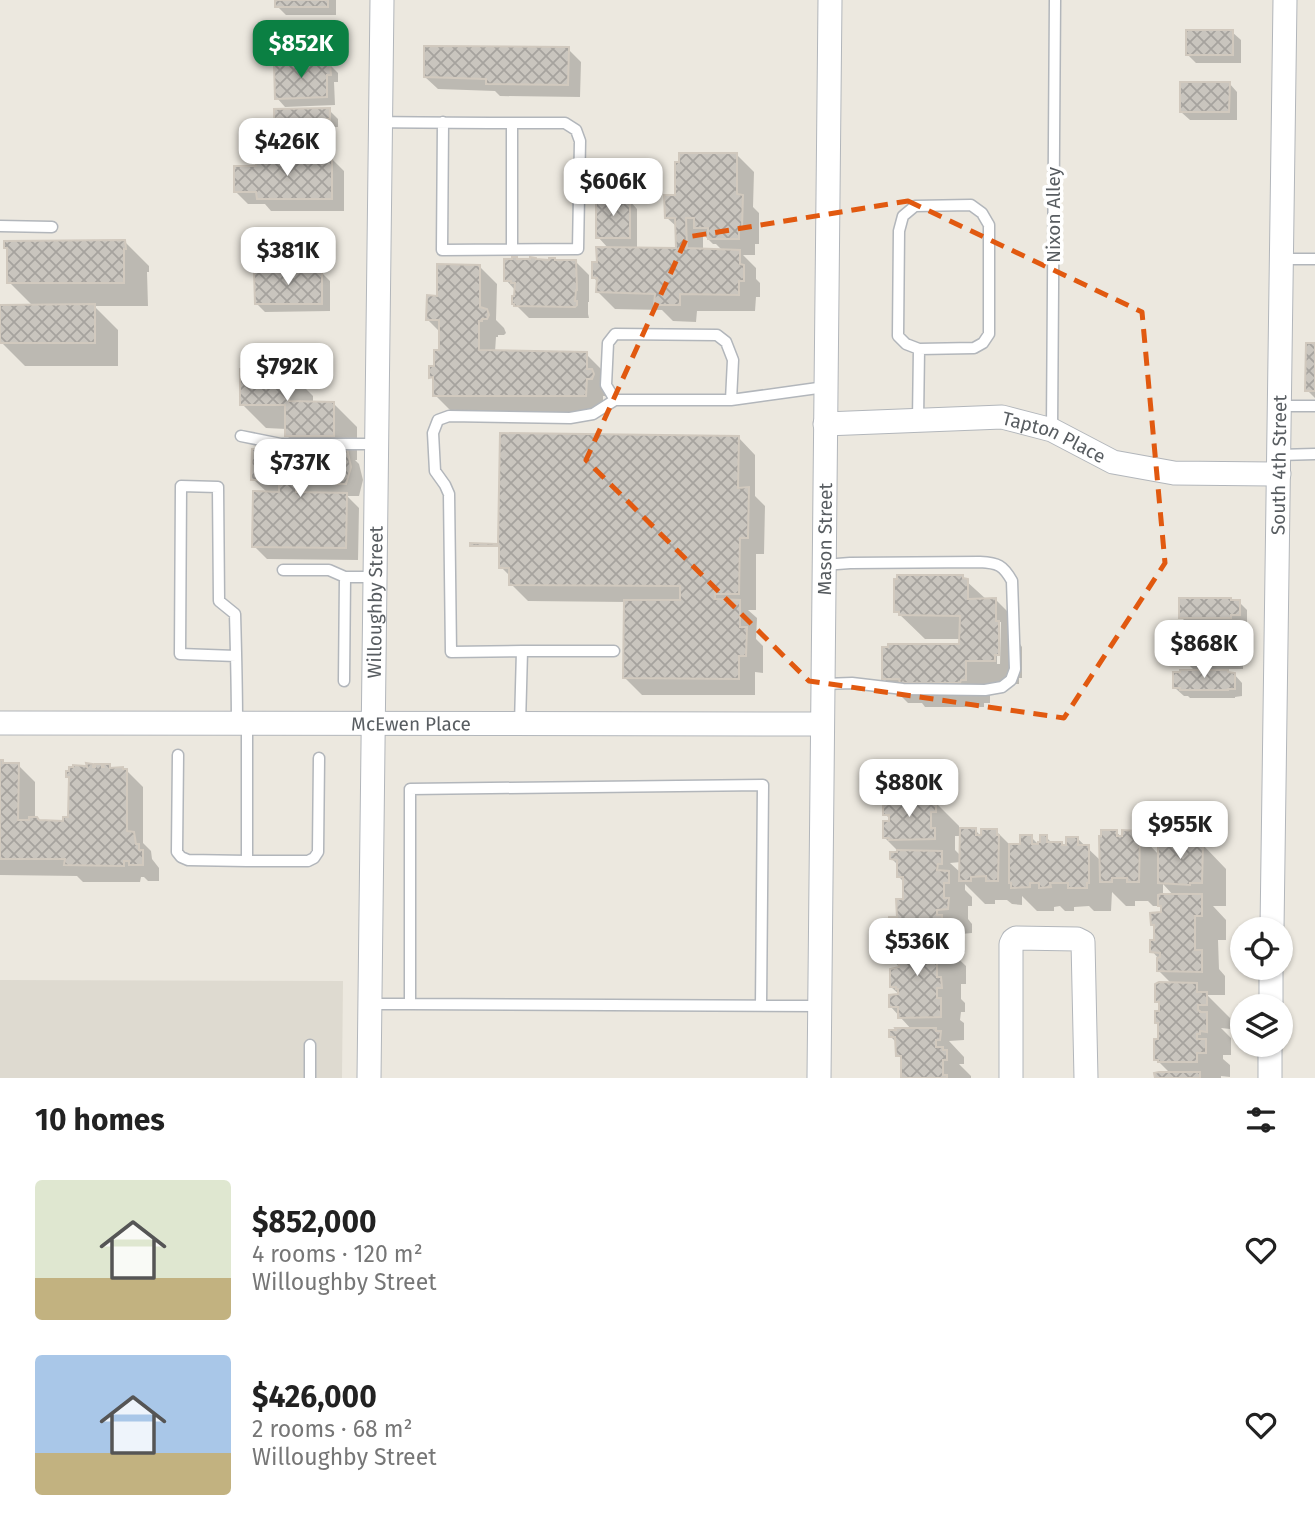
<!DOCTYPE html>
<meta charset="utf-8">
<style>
body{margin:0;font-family:"Fira Sans",sans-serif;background:#f6f6f6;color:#222;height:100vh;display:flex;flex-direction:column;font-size:26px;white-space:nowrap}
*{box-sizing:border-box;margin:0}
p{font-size:23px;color:#767676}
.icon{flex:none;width:38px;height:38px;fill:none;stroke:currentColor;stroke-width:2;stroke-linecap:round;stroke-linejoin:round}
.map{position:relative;height:1078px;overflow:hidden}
.panel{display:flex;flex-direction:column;background:#fff;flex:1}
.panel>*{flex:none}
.fabs{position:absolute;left:1230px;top:917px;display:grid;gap:14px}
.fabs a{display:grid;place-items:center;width:63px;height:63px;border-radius:50%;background:#fff;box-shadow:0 2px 5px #0004;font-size:35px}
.price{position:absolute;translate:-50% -60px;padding:0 16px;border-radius:14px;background:#fff;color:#222;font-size:23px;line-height:46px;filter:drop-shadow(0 2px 4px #0008)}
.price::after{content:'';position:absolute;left:50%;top:42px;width:21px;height:16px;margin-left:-10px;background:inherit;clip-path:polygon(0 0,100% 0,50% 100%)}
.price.selected{background:#0b8043;color:#fff}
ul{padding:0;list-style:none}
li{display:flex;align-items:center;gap:21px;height:175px;padding:0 35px}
li span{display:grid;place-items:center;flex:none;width:196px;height:140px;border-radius:7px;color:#555}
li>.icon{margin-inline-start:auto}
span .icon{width:84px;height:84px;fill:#fffc;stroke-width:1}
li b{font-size:30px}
h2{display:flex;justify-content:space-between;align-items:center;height:84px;padding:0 35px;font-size:30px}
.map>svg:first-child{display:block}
</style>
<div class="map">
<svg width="1315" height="1078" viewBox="0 0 1315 1078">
<defs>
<pattern id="building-cross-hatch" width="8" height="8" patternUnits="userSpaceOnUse" patternTransform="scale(1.75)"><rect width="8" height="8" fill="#c9c5be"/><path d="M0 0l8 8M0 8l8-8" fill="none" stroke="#a6a39e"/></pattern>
</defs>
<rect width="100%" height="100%" fill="#ece8df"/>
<path fill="#dedad0" d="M0 980 343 981 342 1078H0Z"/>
<path fill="#0003" fill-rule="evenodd" d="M277 0H336V15H286L277 6Z
M1232 32 1241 40V63H1196L1187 54Z
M568 49 581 62 580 97 500 96 495 91 438 89 425 77Z
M309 62 312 65H330L338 73V82H334L335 105 285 107 277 98 292 66Z
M1229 83 1237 92V120H1190L1181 112Z
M329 110 338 119V127H334V152H285L276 144Z
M737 155 754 172 753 207 759 213V244H755V255H743L756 268V279L760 283V297H756L755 311H697L696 322 673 321 662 310 615 309 598 292V282L593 277 599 263 609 249 598 237 629 200 637 209V249L677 250V227L666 217 677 197ZM703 234 713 244H716L723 251 703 250Z
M331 158 344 171V211H271L265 204H248L235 191 258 167Z
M125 242 149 266V272H147L148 306H94L118 330V366H25L1 342 33 306 9 282V250L6 248Z
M519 261 576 262 589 275V302H588V314L589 318H529L514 303 516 291 506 280Z
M480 267 497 284 496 320 504 328 506 333 504 335H498V337H496L495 352 586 354 603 371 609 396H603V413L452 412 435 395V381L431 377 436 368 440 351V332L428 320 439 297Z
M321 272 330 281V311L265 312 256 303Z
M1315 345V398L1307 390Z
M289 372 313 396V403H333L357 427V460H355L359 464 363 480 359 496H347L359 508 358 560 267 559 254 546 268 493 253 479 267 451 273 447 277 452H304L286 435V429L266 428 242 404Z
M738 437 755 455V496L765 506 764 554H756V610H748L757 618 756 639 763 646V673L755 672V695H642L625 678 626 602 528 601 511 584V577L501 567Z
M965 580 987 600H996L1020 624V644L1022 647V678H1019V684H990V703H984V707H925L922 703H908L884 679 961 646V639H925L896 611ZM997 622H1001L1000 664H997Z
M1239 602 1247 610V623H1239V626H1233L1238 631V646H1236L1243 653V669H1224L1230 674H1234L1242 683V696L1235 697V698H1190L1188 696H1184L1175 688 1196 672 1184 660 1187 644 1180 637 1186 622 1181 617Z
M0 762H3L6 765H18L35 782V818L40 822 64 823 70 819V779L68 776 92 766 97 770 101 765 105 770 109 766 113 769 126 770 143 787V843L151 851 152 859 159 868V881H148L144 877H141L140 882H83L77 876 0 875Z
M935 802 959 826V830H975L983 838 996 831 1011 846H1021L1031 837 1037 843H1041L1046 837 1053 844 1068 846 1077 838 1101 861 1116 832 1124 839 1137 832 1160 856 1184 835 1193 844H1202L1226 869V906H1213L1226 920V940H1218L1219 969 1225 976V995H1207L1230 1018V1029L1221 1028 1231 1038V1055H1223V1059L1230 1065V1077L1221 1076V1078H1156L1171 1074 1156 1059 1160 1041V1026L1156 1023 1161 1013V1005L1157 1002 1172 984 1158 970V958L1152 951 1156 942V928L1152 924 1163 914V909L1160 906H1153L1148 901H1135V906H1126L1112 892 1111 911H1094L1089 906 1074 907V911H1065L1060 906 1054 907V911H1037L1022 896V905L1012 904 1007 900H995V904H985L965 884V890L972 897V906H968V919L972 924V933L961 934V937L965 941V952H951L966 966V984H961V999L965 1003V1012H961L960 1020 964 1023V1040L949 1041 964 1057V1064H959L971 1076V1078H903V1060L898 1055 897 1043 890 1036 912 1030 891 1007 901 996 891 987 900 968 893 960 901 950 906 941 891 926 898 919 905 901V883L898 876V865L892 859 900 853 885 838 891 823V820L885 814ZM955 836H961V856L955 850ZM961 862V873L950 863ZM1163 884 1174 896H1163Z"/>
<path fill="url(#building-cross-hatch)" stroke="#d1c9be" stroke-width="2" d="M275 0H328V7H275Z
M1186 30H1233V55H1186Z
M424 46 569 47 568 85 486 84V79L424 77Z
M291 60H309V63H330L331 75H327V97L275 99 274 64H291Z
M1180 82H1230L1229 112H1180Z
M330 108V119H326V144L275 145 274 109Z
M679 153H737V194L743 195 742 228H739V239H708V228H694V218H686L687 248 740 250V264L744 265V281H739V295L680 294V305H654L655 294 596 292 597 278H592V262H597L596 247 676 248 675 218H665L664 195H675V162H679Z
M257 156H332V199H257L256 192H234V166H256Z
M596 198H630V238H596Z
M125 240 126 249H124V283H7V248H4V241Z
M512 257H517V259H530V257L536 258V259L549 260V258H555V260H576L577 290H576L575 301H577V305L575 307 514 306V304H512V296H514L515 283H511V281H504V259H512Z
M437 264 480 265V307L487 309 489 315 487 319H482V321H479V350L587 352V369H592L594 374 592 379H587L586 396H433V377L429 378V366H434V350H439V320H426L427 295 437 296Z
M322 270V304H255L254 271Z
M95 304V343H0V305Z
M1306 343H1315V391H1305Z
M240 369 289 370V401L334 402V436H285V405H240Z
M500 433 739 436 738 488 749 487 748 538H740L739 594H715V599L740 600V627H747L746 656H739V679L623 678 624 600H680V586L509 585V568H499V546H470V543L498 544Z
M266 445 273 446V450L336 451V449H347L351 467 346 484H337V481H296V492L347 493 346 548 252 547 253 491 279 492V480H251L252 449H266Z
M897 575H963V578L968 579V599L996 598V621H999V655H995V661H966V680H961L960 683H900L899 679H882V647H888V644H959L960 616 899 615V612H894V579H897Z
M1179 598H1231V600H1240V615H1231V618H1179Z
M1178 621H1231V638H1178Z
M1183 642 1235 643V661H1183Z
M1180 670H1228V672L1235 673V689H1228V690H1180V688H1173V672H1180Z
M0 760H3V763H19L18 820H29V817H37L39 820 63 821V817H68L69 777H66V771H69V767H73V765L85 766 87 767 86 763 93 764V767H95V764H102V767H104L103 764H110V768L123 767V769H127V831L134 832 136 844H139V850H143V865H129V861H124V866L64 865 65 859H0Z
M889 799H931V801L936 800V812H931V828H935V839L889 840V838H883V821H889V815H883V801H889Z
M960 828H976V835H981V829H997V835H999L998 881H986V876L971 877V881H959Z
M1101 830H1117V836H1122V830L1137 831 1138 836H1140L1139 882H1127V878H1112V882H1100L1099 836H1101Z
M1172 833H1185V842L1203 843 1202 883H1190V885L1158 883V842H1172Z
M1020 835H1032V844H1038V842H1040V835H1047V842H1062V845H1066V837H1078V845H1089V883H1087V888H1068V883H1050L1051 887 1039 888V883H1030V887L1011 888V883H1009V844H1020Z
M897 850 942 851V864H938L937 870 949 871V883H944V898H949L948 909 937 910V915H942V928L896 929V926H889V917H897L896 899H903V877H897V860L890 859V852H897Z
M1161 894H1202V916H1195V950H1202V972L1157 971V958L1160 957V953L1150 952V940H1154V925H1151L1150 913 1161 912V906H1158V895Z
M899 939H937V940H942V960H937V977H941L942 988H937V998H941V1017L898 1018V1007H889V995L898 994V989H896V987H890V969L899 967V961H891V948L899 949Z
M1159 982 1197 983V992H1207V1005H1198V1010L1200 1011V1012H1207V1032L1200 1031V1034H1197V1039H1206V1053H1197V1062H1158V1060H1154V1039H1158V1023H1155V1011H1159V1002H1155V984Z
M895 1028H936V1031H941L940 1040H936V1047H943V1050H947V1060H943V1075H947V1078H901V1056H896L895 1037H889V1030H896Z
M1159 1072H1200V1078H1155L1154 1073Z"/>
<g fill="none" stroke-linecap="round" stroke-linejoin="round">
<g stroke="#b2b6bb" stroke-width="13">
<path id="service" d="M380 122C442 123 503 123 565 123L576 130 580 141 578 249 442 250 443 122
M0 226 52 227
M512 249V123
M1283 259H1315
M731 400 733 360 726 342 717 335 615 334 608 343 606 385 615 400H731L825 387
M1280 406H1315
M918 420 919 349 906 344 898 336 899 231 903 216 915 206 971 205 982 213 989 225V334L983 343 974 348 919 349
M1052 430 1055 0
M241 436 281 444H377
M1279 455 1315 454
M283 570H329L345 577H375
M522 651H614
M236 656 180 654 181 486 218 487 219 601 235 614C236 650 237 687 237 724
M344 681 345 577
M824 684 852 683 903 689 985 690 1002 687 1011 680 1015 669 1012 581C1003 565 998 563 980 562L850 563 824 565
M247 724V861H308L314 858 318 852 319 758
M520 724 522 651 451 652 449 494 445 485 435 471 433 433 438 420 449 416 570 418 593 414 615 400
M178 755 177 852 181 857 188 860 247 861
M370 1004H410
M761 1005 763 785 410 789V1004L820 1006
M310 1078V1045"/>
</g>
<g stroke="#b2b6bb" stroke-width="25">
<g id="minor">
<path id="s1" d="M825 424 1002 417 1052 430 1113 462 1174 473 1279 474"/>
<path id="s2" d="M0 723 822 724"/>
<path id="s3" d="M1272 929 1285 0"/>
<path d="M1271 1006V968"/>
<path id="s4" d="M369 1078 382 0"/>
<path id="s5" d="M819 1078 830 0"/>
<path d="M1011 1078V944L1013 940 1016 938 1077 939 1083 942 1086 1078"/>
<path d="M1270 1078V1045"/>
</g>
</g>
<use href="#service" stroke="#fff" stroke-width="10"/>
<use href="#minor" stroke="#fff" stroke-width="23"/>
</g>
<path fill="none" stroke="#e15910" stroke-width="5" stroke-dasharray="14 9" stroke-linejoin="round" d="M908 201 1142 312 1165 563 1064 718 809 681 586 460 687 237Z"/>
<g text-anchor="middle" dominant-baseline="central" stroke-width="7" stroke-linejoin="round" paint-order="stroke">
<g font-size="19" fill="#585d61" stroke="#fff">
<text transform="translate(1053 215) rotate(-90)">Nixon Alley</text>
<text stroke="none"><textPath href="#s1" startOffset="233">Tapton Place</textPath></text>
<text stroke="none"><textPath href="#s3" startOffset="464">South 4th Street</textPath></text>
<text stroke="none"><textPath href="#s5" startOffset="539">Mason Street</textPath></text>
<text stroke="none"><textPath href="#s4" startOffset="476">Willoughby Street</textPath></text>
<text stroke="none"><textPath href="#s2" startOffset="411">McEwen Place</textPath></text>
</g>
</g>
</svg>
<div class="fabs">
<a><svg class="icon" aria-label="locate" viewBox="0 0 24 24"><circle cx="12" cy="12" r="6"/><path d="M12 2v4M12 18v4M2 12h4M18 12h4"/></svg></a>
<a><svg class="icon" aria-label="layers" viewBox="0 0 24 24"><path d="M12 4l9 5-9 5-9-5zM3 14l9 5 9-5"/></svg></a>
</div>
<b class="price selected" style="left:301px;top:80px">$852K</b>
<b class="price" style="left:287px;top:178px">$426K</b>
<b class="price" style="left:613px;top:218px">$606K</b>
<b class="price" style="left:288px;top:287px">$381K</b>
<b class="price" style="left:287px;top:403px">$792K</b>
<b class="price" style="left:300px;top:499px">$737K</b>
<b class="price" style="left:1204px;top:680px">$868K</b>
<b class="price" style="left:909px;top:819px">$880K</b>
<b class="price" style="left:1180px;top:861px">$955K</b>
<b class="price" style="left:917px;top:978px">$536K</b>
</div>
<section class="panel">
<h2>10 homes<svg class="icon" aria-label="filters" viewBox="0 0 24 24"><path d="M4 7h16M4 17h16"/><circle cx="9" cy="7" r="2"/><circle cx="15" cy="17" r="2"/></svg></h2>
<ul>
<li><span style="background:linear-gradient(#dfe7d0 70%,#c2b280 0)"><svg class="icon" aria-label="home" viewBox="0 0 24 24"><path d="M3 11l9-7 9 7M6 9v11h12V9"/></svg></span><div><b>$852,000</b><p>4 rooms · 120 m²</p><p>Willoughby Street</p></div><svg class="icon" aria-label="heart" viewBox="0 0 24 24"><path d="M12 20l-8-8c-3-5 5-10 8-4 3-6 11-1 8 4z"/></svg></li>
<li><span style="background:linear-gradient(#a9c7e8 70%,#c2b280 0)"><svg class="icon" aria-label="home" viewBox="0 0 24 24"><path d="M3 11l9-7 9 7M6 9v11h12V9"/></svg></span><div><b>$426,000</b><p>2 rooms · 68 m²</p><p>Willoughby Street</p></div><svg class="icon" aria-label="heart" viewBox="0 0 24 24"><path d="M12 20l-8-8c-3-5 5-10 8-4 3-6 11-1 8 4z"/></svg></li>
</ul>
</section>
